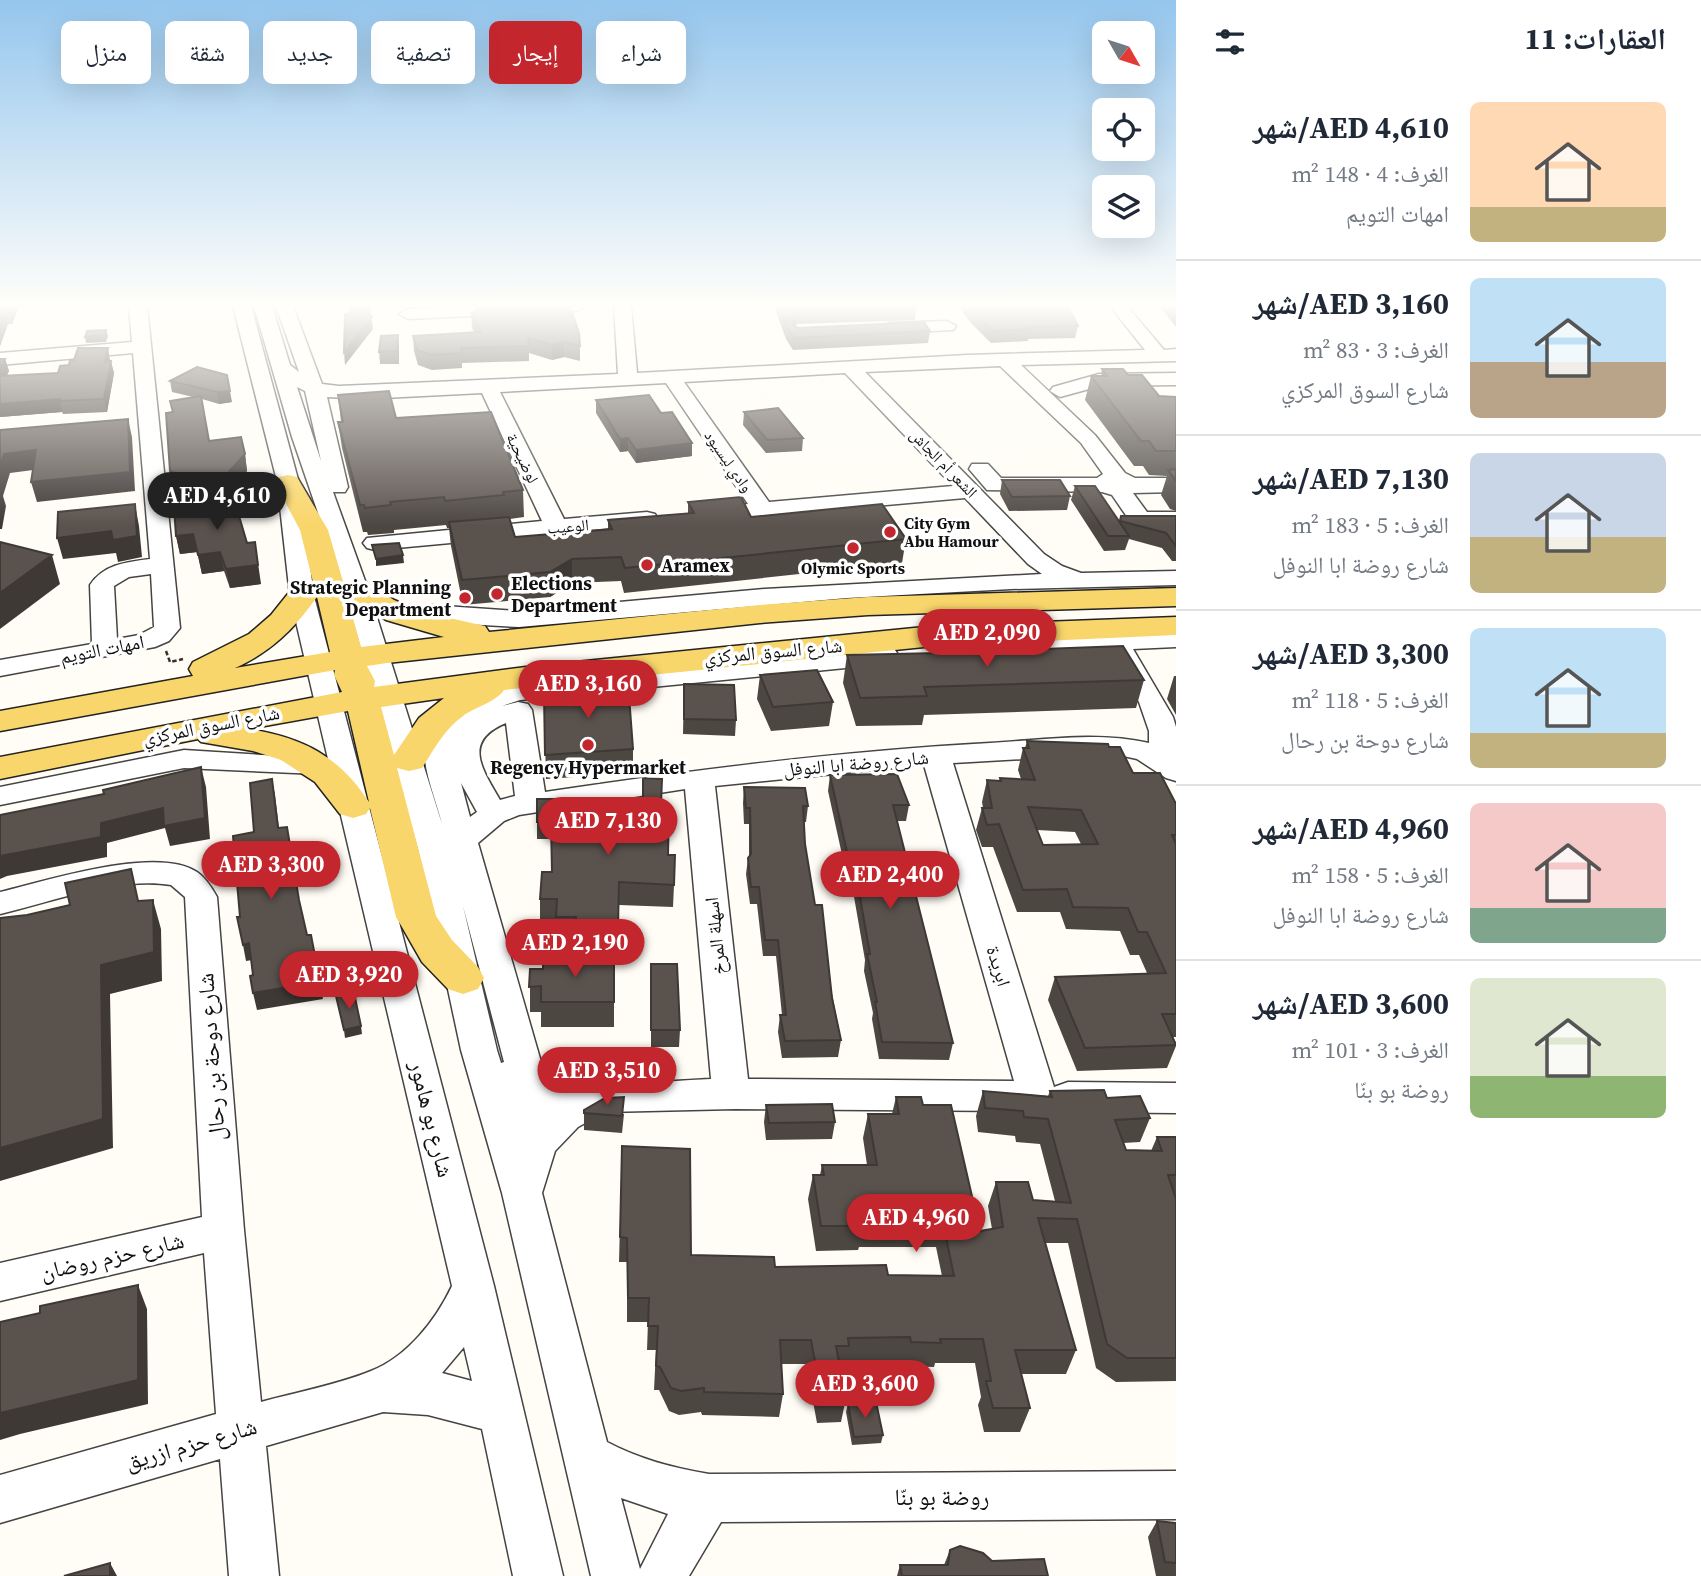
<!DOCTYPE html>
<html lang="ar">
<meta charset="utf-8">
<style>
body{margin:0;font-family:"Source Serif 4","Noto Naskh Arabic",serif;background:#f2f2f3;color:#1f2937;direction:rtl;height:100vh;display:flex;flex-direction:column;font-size:26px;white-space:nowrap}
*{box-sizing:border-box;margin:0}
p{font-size:23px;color:#747a83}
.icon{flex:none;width:38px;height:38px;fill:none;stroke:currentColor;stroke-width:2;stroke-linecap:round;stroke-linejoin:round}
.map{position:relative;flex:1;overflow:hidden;direction:ltr}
.side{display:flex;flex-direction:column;background:#fff;width:525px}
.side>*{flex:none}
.top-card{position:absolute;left:21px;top:21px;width:665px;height:63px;direction:rtl;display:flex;gap:14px}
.needle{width:46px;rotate:129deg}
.buttons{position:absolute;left:1092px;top:21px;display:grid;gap:14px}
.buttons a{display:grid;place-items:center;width:63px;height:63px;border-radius:10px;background:#fff;box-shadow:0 7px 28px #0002;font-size:35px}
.price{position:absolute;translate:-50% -60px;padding:0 16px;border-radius:24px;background:#c4262e;color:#fff;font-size:23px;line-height:46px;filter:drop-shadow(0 2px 4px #0008)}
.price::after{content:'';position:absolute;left:50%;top:42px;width:21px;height:16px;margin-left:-10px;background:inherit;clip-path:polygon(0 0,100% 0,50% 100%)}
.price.current{background:#222;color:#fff}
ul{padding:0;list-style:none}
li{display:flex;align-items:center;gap:21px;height:175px;padding:0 35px}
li+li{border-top:2px solid #e0e1e3}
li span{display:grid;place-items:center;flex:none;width:196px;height:140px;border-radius:10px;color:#555}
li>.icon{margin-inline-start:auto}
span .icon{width:84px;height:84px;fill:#fffc;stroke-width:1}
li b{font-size:30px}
h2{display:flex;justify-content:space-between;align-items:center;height:84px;padding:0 35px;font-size:30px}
.tag{padding:0 24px;border-radius:10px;background:#fff;box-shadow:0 7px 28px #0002;font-size:24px;line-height:63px}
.tag.current{background:#c4262e;color:#fff}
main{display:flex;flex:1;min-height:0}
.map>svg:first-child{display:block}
</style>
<main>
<section class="side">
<h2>العقارات: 11<svg class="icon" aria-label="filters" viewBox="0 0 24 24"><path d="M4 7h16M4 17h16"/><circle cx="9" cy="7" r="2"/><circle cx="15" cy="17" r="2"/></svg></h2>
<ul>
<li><span style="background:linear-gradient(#ffd9b3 75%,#c2b280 0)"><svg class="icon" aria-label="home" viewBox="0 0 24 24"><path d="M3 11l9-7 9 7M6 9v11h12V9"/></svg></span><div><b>AED 4,610/شهر</b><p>الغرف: 4 · 148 m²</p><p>امهات التويم</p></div></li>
<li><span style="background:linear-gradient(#bfe0f5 60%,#b9a48a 0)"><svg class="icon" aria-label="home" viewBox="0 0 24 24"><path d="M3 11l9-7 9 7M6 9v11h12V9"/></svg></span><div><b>AED 3,160/شهر</b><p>الغرف: 3 · 83 m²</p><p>شارع السوق المركزي</p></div></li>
<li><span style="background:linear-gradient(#c9d6e8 60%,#c2b280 0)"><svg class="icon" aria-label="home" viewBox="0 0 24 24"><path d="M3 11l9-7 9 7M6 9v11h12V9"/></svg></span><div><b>AED 7,130/شهر</b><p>الغرف: 5 · 183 m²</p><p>شارع روضة ابا النوفل</p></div></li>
<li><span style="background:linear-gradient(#bfe0f5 75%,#c2b280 0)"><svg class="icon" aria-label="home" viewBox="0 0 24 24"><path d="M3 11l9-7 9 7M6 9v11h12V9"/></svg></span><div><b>AED 3,300/شهر</b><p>الغرف: 5 · 118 m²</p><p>شارع دوحة بن رحال</p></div></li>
<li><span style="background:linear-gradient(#f6c9c9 75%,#7fa58c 0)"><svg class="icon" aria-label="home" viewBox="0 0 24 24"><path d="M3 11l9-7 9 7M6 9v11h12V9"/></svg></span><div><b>AED 4,960/شهر</b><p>الغرف: 5 · 158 m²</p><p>شارع روضة ابا النوفل</p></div></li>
<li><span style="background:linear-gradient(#dfe7d0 70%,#8fb573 0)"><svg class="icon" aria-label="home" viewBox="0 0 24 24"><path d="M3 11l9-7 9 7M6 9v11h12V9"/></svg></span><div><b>AED 3,600/شهر</b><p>الغرف: 3 · 101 m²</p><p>روضة بو بنّا</p></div></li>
</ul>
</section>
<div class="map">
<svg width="1176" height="1576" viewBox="0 0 1176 1576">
<rect width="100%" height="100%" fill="#fffdf5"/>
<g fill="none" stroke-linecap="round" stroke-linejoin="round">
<g stroke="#444" stroke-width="3">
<path id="minor" d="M129 306H147L180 628 169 641 155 647 0 676V660L92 644 90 585C104 564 127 562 150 559L133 353 0 365V353L132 342ZM151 574 154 627 139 635 117 639 114 586 129 577Z
M233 306H251L299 483 314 596 494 1286 563 1576H513L482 1429 428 1415 383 1412 266 1446 279 1576H229L220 1459 0 1523V1475L216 1414 204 1253 0 1301V1263L202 1217 185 897 171 885C120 876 50 902 0 914V892C46 881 157 845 197 872 206 878 212 888 217 897L244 1230 261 1402C297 1392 337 1385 371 1371 407 1357 436 1320 452 1286L330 769 318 774 184 768 0 805V787L184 750 328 759 290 596 278 489C255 505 216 518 188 511L185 506 188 501C201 498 215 499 228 496 245 492 259 477 277 481ZM464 1347 472 1381 442 1373Z
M254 306H272L290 365 299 372 276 306H293L322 384 339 386 618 374 614 306H631L637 373 967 355 1145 350 1110 306H1127L1164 350 1176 349V361L1021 365 1095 435 1125 473 1135 478H1176V492L1133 493 1147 512H1176V526L1132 524 1112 495 1102 492 987 490 969 469 972 464H988L1001 478H1097L1103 474 1081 443 1000 366 865 372 1044 554 1062 566 1081 573 1176 571V585L1011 589 847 598 519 627 392 620 388 615 392 610 430 605 519 611 765 589 1042 574 1028 564 965 498 707 521 699 519 696 514 699 509 748 504 666 383 500 392 564 519 647 512 655 514 658 519 655 524 375 550 367 548 363 543 367 538 542 521 482 393 364 399 327 397 348 487 345 492H333L368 589 442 824C437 804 428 782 425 761 421 716 473 697 507 686L886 648 895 650 899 656 895 662 886 664 520 700 502 706 518 702 528 704 532 710 545 792C692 770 841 751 990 743 1042 740 1098 731 1149 743V731L1139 702 1110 650 995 662 986 660 982 654 986 648 995 646 1106 634 1176 631V647L1133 649 1173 717 1176 727V781L1166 778 1137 759 1114 754 953 763 1054 1087 1068 1082 1176 1083V1113L1068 1112 1053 1105 1038 1112 1028 1109 1022 1111 735 1109 605 1112 578 1127 555 1151 542 1193 607 1442C639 1459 673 1468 709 1474L1176 1471V1519L721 1522 689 1576H591L502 1193 461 1050 418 849 344 589 292 437ZM845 373 953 486 769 502 684 382ZM297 387 305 391 321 461ZM506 723 515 796 500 800C482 769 462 741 506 723ZM924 765 1014 1081 748 1079 715 786ZM461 783 477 812 470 817ZM685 789 711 1079C657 1081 594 1091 543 1069L478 843 504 821 519 815ZM463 906 504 1062 501 1063 497 1050ZM621 1498 668 1514 640 1569Z
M473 306H586L577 311 408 319 399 314 408 309Z
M947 321 956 326 953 330 889 333 880 328 889 323Z
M1176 373V385L1100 386 1060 397 1050 391 1053 387 1099 374Z"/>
</g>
<g stroke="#222" stroke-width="3">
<path id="major" d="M288 475 297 477 328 530 344 585 356 580 367 583 394 600 423 612 485 626 489 632 760 605 868 597 1176 588V606L868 615 760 623 387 663 367 666 375 681 374 687 526 667 934 626 1176 617V635L934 646 504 690C496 702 475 707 463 716 443 731 435 748 422 768L409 771 397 768 436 916 452 940 478 967 484 978 478 989 463 994 448 989 422 962 402 927 396 917 370 808 366 814 353 818 340 814 315 782 281 760 253 751 201 742 198 739 0 779V757L342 692 334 675 335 670 0 731V711L193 676 189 669 193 662 249 634 271 615 291 590 302 587 313 590 316 594 300 530 275 483 279 477ZM317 597 330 652 235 668C271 652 294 629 317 597ZM347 597 386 620 444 637 361 647ZM444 698 419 718 394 755 381 707ZM348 711 369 802C339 756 303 738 249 729Z"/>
</g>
<path stroke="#333" stroke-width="2.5" stroke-dasharray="4.5 2.5" stroke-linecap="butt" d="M166 651 170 662 183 659"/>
<use href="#minor" fill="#fff" fill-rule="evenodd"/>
<use href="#major" fill="#f9d66b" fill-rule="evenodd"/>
</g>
<path fill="#4d4742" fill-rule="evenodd" d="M0 306H19L12 324H8L0 346Z
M774 306H915L916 308 915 320 797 324 795 326 798 328 930 331 928 343 793 350 786 339Z
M958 306H1068L1078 326 1075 338 1028 339V341L991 343 972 324Z
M1159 306H1176V327Z
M476 311 580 346V361L564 357 552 360 529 353V361L462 363V368L432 370 418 365 414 351 413 336 474 332 472 328 471 313Z
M398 335 399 347V364H380L379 352Z
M0 359H5L9 371 6 376 58 373 110 360 114 373 107 412 63 414 62 412 0 417Z
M197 367 232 402 219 404 202 399 209 441 245 454 247 471 228 493 194 497 174 488 170 471 173 412 193 397 172 392 170 381Z
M1102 369 1128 375 1159 396 1176 397V511L1170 509 1161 495 1167 476 1149 475 1143 466H1134L1085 400 1091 376H1101Z
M338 395 396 418 523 490 524 517 510 519 515 537 608 530V520L688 514V502L751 517 906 539 902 563 624 593 621 581 572 583 550 597 463 605 451 546 449 528H447L446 525 394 530V533L368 535 367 532H363L342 448 338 422H341Z
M596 400 661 413 692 443V456L636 463 628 451 620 452 596 413Z
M744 412 803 438 802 451 766 453 743 425Z
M1002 480 1070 496 1067 510 1009 511 1000 494Z
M1075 486 1119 521 1121 516H1176V561H1172L1162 548 1129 539 1125 550 1104 551 1071 500Z
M176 536 247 543 261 584 230 588 224 571 202 574 197 552 180 554Z
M847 655 1144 680 1136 708 924 715 922 725 856 726 843 683Z
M760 675 833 702 829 726 771 731 757 699Z
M1174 676H1176V715L1167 699Z
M684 684 736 720 735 736 683 734Z
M544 694 633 749V773L546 779Z
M1027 741 1109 747 1133 773 1176 804V1037H1173L1176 1043V1046L1167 1068 1077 1071 1048 1000 1055 977 1147 973 1139 955H1130L1120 931 1066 929 1060 912H1017L993 847H982L976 830 982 808H983L982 802 987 780 999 781 1000 778 1021 779 1018 770 1023 748H1025ZM1037 830 1075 832 1081 844 1043 845Z
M830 775 909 805 906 821H897L953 1043 949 1060 879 1059 872 1019 873 1013 864 971 865 960 853 891H850L828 791Z
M744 787 808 806 806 822H804L805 844 815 905 841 1040 838 1057 782 1058 778 1032 780 1015H782L776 956H763L757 904H750L746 874 748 858 749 856V824H744L743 803Z
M661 805 668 855 674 885 673 907 619 905 617 950 575 949V940L556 939V922L540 921V899L552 872 551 839H537V822L562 820 642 806Z
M651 964 680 1030 679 1047H651Z
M530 969 614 1002V1027H541V1012H530Z
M983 1091 1048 1096 1050 1091 1107 1098 1150 1118 1140 1142 1123 1143 1126 1150 1151 1151 1157 1137H1176V1381L1116 1382 1096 1368 1068 1243H1045L1076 1350 1066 1374H1021L1030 1408 1020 1432H984L978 1405 981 1397 975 1363H935L934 1367 904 1366 903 1361 845 1362 844 1370H841L846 1398 841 1422 817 1423 806 1364H781L783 1394 779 1417 702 1415 701 1412 679 1415 669 1411 659 1390H654L656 1350H647L648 1322H627V1262H619L622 1146 691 1255 775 1267 888 1275 942 1276 936 1247H859L858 1250 816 1251 808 1199 813 1175H820L822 1165H867L863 1138 868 1114H892L896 1097 923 1105 980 1231 992 1229 988 1206 996 1182 1033 1200 1055 1201 1040 1144 1016 1142 1015 1136 978 1132 976 1116Z
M766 1105 835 1122 832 1139 766 1140 764 1122Z
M584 1113 624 1114 622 1133 584 1130Z
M848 1404 883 1435 881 1443 852 1445 846 1412Z
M1157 1521 1176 1523V1576H1156L1148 1537Z
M950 1550 992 1561 1048 1576H897L900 1565H944Z"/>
<path fill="#3f3936" d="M12 306H19L12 324 9 312Z
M370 308 373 329 345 365 344 352 369 314Z
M5 312 8 324 0 346V325Z
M798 313 797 324 789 330 787 321Z
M106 330 108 336 106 342 86 343 85 337Z
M398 335 399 347V364L397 351Z
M564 342V357L552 360V345Z
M108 348 110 360 107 374 105 362Z
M5 359 9 371 1 389 0 384V371Z
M111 361 114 373 107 412 104 399Z
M230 391 232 402 219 404 217 392Z
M60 399 62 412 0 417V404Z
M128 419 132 437 135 491 37 502 31 482Z
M628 438V451L620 452V439Z
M692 443V456L636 463V450Z
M36 450 41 469 10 473 3 496 6 506 2 529H0V467L4 454Z
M245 454 247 471 228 493 194 497 191 480Z
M135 504 139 526 142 557 118 562 116 553 63 559 57 538Z
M193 534 197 552 180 554 176 536Z
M255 542 261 584 230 588 226 569Z
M220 552 224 571 202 574 198 555Z
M52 555 60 584 0 629V593Z
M403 555 404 563 376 566V559Z
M572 559V583L550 597V572Z
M201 767 206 787 210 839 170 846 165 828 107 843V857L7 876 0 879V856L101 823Z
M272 779 275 795 281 844 278 828Z
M153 900 161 929 162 981 110 994 113 1148 0 1181V1148L101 965Z
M249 943 252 960 246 961 243 945Z
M320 982 323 999 257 1010 253 993Z
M361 1026 362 1034 345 1038 344 1030Z
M138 1285 147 1309 148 1404 20 1434 0 1440V1413Z
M110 1563 117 1576H110Z"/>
<path fill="#5a524d" stroke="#3f3936" stroke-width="2" fill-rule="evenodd" d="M0 306H12L9 312H5L0 325Z
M477 306H570L579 333 580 346 564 342 552 345 528 338 529 346 461 348V353L431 355 417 350 413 336 481 332 471 313 476 311Z
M779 306H915L916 308 798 313 787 321 798 328 924 322 930 331 794 338 787 327Z
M969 306H1068L1078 326 1028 327 1030 329 993 331Z
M350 308H370L369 314 372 317 344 352 345 314 350 313Z
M106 330 105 335 85 337 87 331Z
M398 335 397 351 379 352 381 336Z
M78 348H108L105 362 111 361 104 399 60 401V399L0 404V376L58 373 60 366 69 365 70 360H74Z
M0 359H5L0 371Z
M197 367 227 375 230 391 217 392 170 381Z
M1102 369H1123L1128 375H1142L1159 396 1176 397V451H1156L1149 441H1141L1091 376H1107Z
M389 391 396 418 491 412 523 490 503 492 504 495 445 501 444 497 390 502 391 505 365 508 364 505H360L338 422H343L338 395Z
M649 395 661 413 672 412 692 443 636 450 628 438 620 439 596 400Z
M201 396 209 441 241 437 245 454 225 476 191 480 170 471 166 413 173 412 170 401Z
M778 408 803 438 767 440 744 412Z
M128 419 130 472 31 482 36 450 4 454 0 467V430Z
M1176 469V481L1168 470Z
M1002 480H1060L1070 496 1012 497Z
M1075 486H1095L1129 536H1108Z
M741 497 751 517 882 504 906 539 625 568 621 557 572 559 550 572 462 580 449 522 509 517 515 537 612 529 608 520 694 513 688 502Z
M234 499 247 543 255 542 258 565 226 569 220 552 198 555 193 534 176 536 174 507Z
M135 504 137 536 113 540 111 531 57 538 58 512Z
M1121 516H1176V546L1166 533 1120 521Z
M0 542 52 555 0 593Z
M399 543 403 555 376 559 372 545Z
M1123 646 1144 680 924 687 927 696 860 698 847 655 939 653Z
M817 670 833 702 773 707 760 675Z
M628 682 633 749 545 755 544 694Z
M684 684 734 685 736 720 684 719Z
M1027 741 1108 744 1109 747H1120L1133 773H1160L1176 804V835H1172L1176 844V1014H1162L1176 1045 1085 1048 1055 977 1166 973 1147 932H1138L1128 908 1073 907 1067 889 1023 890 999 824 987 825 982 808H992L987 780 1001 781 1000 778 1035 780 1023 748H1029ZM1028 807 1081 810 1098 844 1043 845Z
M201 767 205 818 164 826 163 808 101 823V837L0 856V815L104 794 103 790Z
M897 774 909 805H893L953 1043 882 1042 875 1002H877L867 954H870L856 875H852L830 775Z
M643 778 662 779 661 805H669L668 855H675L674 885 619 882 618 927 575 926 576 917H556L557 899H540L542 872H552L551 823 589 813 593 806H643Z
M272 779 278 828 287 827 299 900 307 935H311L320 982 253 993 250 976 253 975 249 943 243 945 237 917H240L233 836 254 832 250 783Z
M744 787 805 788 808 806H803L805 844 815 905H822L832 998 841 1040 785 1041 780 1015H786L778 940H765L759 887H751L748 858 751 854 750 808H746Z
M537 799H561V821L555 822H537Z
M131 869 138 901 153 900 154 952 101 965 103 1119 0 1148V918L27 915 70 905 65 883Z
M543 956H614V1002H541V986L529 987 530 969H543Z
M651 964H677L680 1030H651Z
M354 993 361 1026 344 1030 336 996Z
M1104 1090 1107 1098 1140 1096 1150 1118 1115 1120 1126 1150 1162 1151 1157 1137H1176V1175H1168L1176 1199V1358H1127L1107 1344 1077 1219 1038 1218 1076 1350H1015L1030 1408H993L986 1381H991L983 1339H940L941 1343 911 1342 910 1337 848 1338 849 1346H836L846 1398 822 1399 811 1340H780L783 1394 704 1392V1388L681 1391 671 1388 660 1367 656 1366 658 1326H648L649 1298H628L627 1238 620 1237 622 1146 690 1149 691 1255 774 1257 775 1267 886 1265 888 1275 954 1276 943 1223H863V1226H821L813 1175H824L822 1165H877L868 1114H899L896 1097H921L923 1105H951L980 1231 1003 1227 996 1182H1028L1033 1200 1071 1203 1048 1119 1024 1117 1023 1111 985 1108 983 1091 1052 1097 1050 1091Z
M624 1097 622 1116 584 1113V1110L605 1098Z
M832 1104 835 1122 769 1123 766 1105Z
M138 1285V1380L0 1413V1322L40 1313V1306Z
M876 1402 883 1435 854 1437 848 1404Z
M1157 1521 1176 1523V1563L1165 1562Z
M960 1546 983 1553 992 1561 1044 1559 1048 1576H902L900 1565H948L950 1550Z
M110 1563V1576H64Z"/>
<linearGradient id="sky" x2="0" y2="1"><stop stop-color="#95c6ee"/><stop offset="0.58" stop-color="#fffefa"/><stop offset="1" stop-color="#fffefa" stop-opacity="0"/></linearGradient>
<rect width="1176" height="526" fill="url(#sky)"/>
<g fill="#c4262e" stroke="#fff" stroke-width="2.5">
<circle cx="890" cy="532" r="7"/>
<circle cx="853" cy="548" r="7"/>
<circle cx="647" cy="565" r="7"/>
<circle cx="497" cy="594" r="7"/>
<circle cx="465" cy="598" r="7"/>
<circle cx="588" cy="745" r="7"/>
</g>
<g text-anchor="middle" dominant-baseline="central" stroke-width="7" stroke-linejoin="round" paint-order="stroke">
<g font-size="16" fill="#111" stroke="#fff">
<text transform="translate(523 458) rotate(64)">لوضيحية</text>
<text transform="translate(729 461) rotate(55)">وادي ليسيود</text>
<text transform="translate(944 463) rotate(46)">الشعر أم الجاش</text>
<text transform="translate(568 526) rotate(-5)">الوعيب</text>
</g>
<g font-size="16" font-weight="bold" fill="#111" stroke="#fff" text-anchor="start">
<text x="904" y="523">City Gym<tspan x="904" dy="18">Abu Hamour</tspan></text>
<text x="853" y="568" text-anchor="middle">Olymic Sports</text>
</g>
<g font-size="19" font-weight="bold" fill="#111" stroke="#fff" text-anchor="start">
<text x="661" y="565">Aramex</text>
<text x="511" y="583">Elections<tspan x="511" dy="22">Department</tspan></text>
<text x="451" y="587" text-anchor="end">Strategic Planning<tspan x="451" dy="22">Department</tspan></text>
<text x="588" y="767" text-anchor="middle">Regency Hypermarket</text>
</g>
<g font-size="19" fill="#111" stroke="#fff">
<text transform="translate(102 649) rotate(-11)">امهات التويم</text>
<text transform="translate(773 651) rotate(-5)">شارع السوق المركزي</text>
<text transform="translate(211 725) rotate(-11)">شارع السوق المركزي</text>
<text transform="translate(856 763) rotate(-5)">شارع روضة ابا النوفل</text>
<text transform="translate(715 936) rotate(-96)">اسهلة المرخ</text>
<text transform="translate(999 966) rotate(73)">ابريدة</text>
</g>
<g font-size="23" fill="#111" stroke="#fff">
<text transform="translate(211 1057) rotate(-94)">شارع دوحة بن رحال</text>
<text transform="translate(432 1119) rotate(76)">شارع بو هامور</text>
<text transform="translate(112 1256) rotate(-13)">شارع حزم روضان</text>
<text transform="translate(191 1444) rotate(-16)">شارع حزم ازريق</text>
<text x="942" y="1497">روضة بو بنّا</text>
</g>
</g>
</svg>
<div class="buttons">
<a><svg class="needle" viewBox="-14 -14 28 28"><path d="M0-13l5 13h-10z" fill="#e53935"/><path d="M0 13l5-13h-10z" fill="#747a83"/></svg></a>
<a><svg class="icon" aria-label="locate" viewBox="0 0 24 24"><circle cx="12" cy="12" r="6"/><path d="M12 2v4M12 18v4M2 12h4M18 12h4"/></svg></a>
<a><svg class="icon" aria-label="layers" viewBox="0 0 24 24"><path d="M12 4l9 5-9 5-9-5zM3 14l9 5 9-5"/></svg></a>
</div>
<b class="price current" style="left:217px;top:532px">AED 4,610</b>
<b class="price" style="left:987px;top:669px">AED 2,090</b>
<b class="price" style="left:588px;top:720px">AED 3,160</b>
<b class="price" style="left:608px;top:857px">AED 7,130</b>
<b class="price" style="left:271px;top:901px">AED 3,300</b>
<b class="price" style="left:890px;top:911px">AED 2,400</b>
<b class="price" style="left:575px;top:979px">AED 2,190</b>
<b class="price" style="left:349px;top:1011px">AED 3,920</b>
<b class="price" style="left:607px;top:1107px">AED 3,510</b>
<b class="price" style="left:916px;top:1254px">AED 4,960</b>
<b class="price" style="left:865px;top:1420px">AED 3,600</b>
<div class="top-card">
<a class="tag">شراء</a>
<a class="tag current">إيجار</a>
<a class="tag">تصفية</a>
<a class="tag">جديد</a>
<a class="tag">شقة</a>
<a class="tag">منزل</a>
</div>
</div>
</main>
